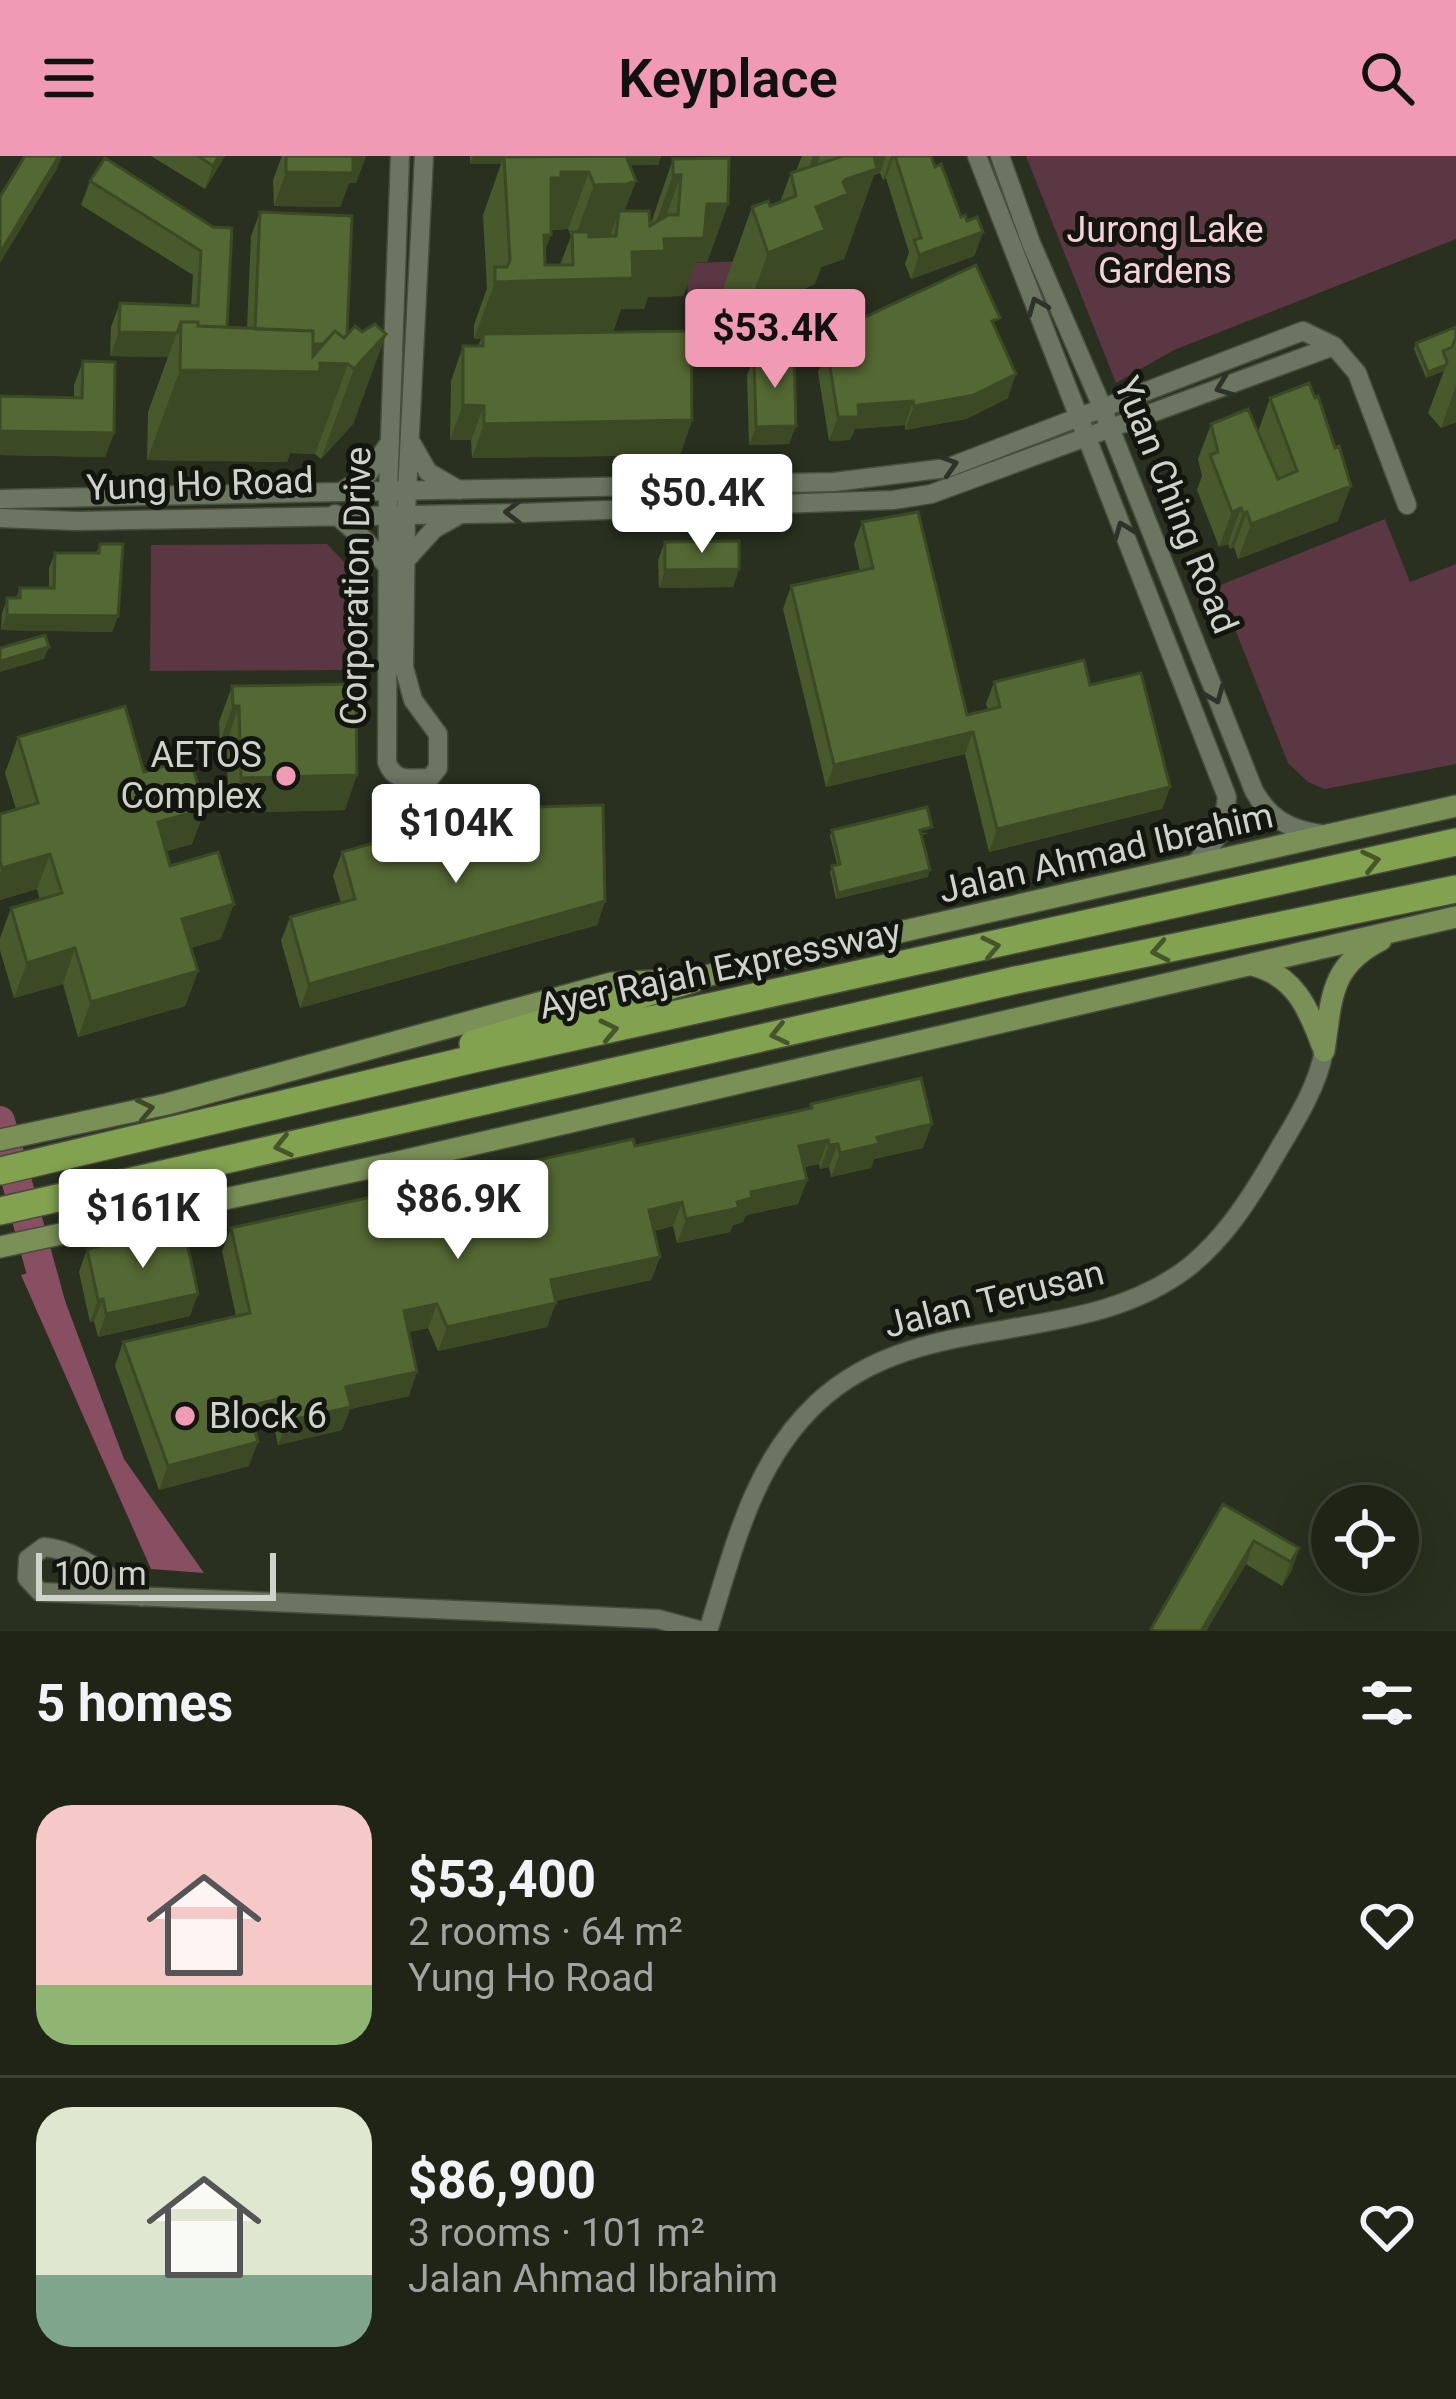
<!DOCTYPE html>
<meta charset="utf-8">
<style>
body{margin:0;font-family:Roboto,sans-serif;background:#272c20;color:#f1f3f6;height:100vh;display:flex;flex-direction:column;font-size:45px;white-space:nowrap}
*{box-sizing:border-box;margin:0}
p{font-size:39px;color:#a1a4a1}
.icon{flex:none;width:66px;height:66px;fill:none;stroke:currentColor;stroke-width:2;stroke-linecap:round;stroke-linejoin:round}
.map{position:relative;height:1475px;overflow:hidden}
.drawer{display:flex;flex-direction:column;background:#1f2417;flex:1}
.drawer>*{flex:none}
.buttons{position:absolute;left:1311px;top:1329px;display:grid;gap:24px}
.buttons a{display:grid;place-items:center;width:108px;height:108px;border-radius:50%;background:#1f2417;box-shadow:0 12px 48px #0002,0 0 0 3px #3c4136;font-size:60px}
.scale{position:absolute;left:36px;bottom:30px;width:240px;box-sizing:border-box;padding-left:12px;border:6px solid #cfd4ca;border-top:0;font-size:33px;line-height:42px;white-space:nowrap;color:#cfd4ca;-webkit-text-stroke:9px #13160f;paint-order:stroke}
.price{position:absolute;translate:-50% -102px;padding:0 27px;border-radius:12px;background:#fff;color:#222;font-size:39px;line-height:78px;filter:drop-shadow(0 3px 6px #0008)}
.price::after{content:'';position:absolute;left:50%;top:72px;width:36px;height:27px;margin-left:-18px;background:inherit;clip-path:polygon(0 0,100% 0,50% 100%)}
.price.selected{background:#f09ab5;color:#111}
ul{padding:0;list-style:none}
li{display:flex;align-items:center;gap:36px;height:300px;padding:0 36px}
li+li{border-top:3px solid #3c4136}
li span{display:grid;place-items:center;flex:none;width:336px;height:240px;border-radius:36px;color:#555}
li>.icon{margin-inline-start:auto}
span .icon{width:144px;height:144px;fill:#fffc;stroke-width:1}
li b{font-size:51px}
h2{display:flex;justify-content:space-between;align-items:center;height:144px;padding:0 36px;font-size:51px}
header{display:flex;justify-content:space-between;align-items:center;height:156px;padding:0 36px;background:#f09ab5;color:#111;font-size:54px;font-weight:600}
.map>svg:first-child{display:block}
</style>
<header><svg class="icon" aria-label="menu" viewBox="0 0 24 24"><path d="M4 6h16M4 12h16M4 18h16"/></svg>Keyplace<svg class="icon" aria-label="search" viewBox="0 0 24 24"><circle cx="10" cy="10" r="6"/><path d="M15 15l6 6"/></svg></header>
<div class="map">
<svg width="1456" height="1475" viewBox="0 0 1456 1475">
<rect width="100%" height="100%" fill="#29301f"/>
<path fill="#5a3742" d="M1026 0H1456V83L1174 194 1116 227Z
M752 105 733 134 718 140 723 155 688 157 687 107Z
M1385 363 1410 426 1456 408V608L1325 633 1308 626 1288 607 1218 430Z
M327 388 353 415V514L150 515 151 389Z"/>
<path fill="#884e61" d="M52 1110 124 1303 204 1417 151 1413 21 1119Z"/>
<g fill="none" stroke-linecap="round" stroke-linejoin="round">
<path stroke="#884e61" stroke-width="30" d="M0 965 51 1150"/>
<g stroke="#474d3e" stroke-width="21">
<path id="minor" d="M400 0 388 338 387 606C394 627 411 622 430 622L438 612V578L413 544 404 511 406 356 424 0
M977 0 1227 641 1222 676 1193 710
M1000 0 1031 87 1097 239 1254 635C1270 663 1290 674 1321 678
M412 288 428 316 459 334
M341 336 368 318 388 289
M0 343 834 326 947 312 1303 175 1334 190 1357 217 1407 349
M335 358 367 386 387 410
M0 362 76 365 520 357 893 344 931 338 1334 190
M406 404 434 373 459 359
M142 1441C109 1424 81 1394 44 1391L28 1403 27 1422 40 1436C245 1446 452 1453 658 1463L702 1475
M708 1475C734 1393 752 1308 817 1247 921 1149 1081 1196 1190 1110 1224 1082 1247 1047 1269 1010 1290 973 1316 937 1324 895"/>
</g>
<g stroke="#474d3e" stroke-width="24">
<path id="major" d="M1252 809C1294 819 1308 851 1322 889
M1324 895C1332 843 1329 810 1381 784
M0 984 167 948 612 827 692 823 1456 650
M0 1091 402 1005 1456 761"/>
</g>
<g stroke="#474d3e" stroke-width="30">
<path id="highway" d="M473 888 692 823
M0 1015 469 904 1456 686
M0 1055 1016 824 1456 733"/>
</g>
<use href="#minor" stroke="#6c7562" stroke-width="18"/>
<use href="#major" stroke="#7a9057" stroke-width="21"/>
<use href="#highway" stroke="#83a250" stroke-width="27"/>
</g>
<path fill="#48592c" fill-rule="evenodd" d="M151 0H225L205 33Z
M282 0H366L356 27H349L340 51 274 50 273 24Z
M470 0H661L658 9H630L636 25 624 55 650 70 673 3 728 48 707 106H696L683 140 648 141 644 153H621L613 176 692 264 680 299 472 302 471 284H450L451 225 463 190H478L481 183H474V169L487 132 483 59 501 8H470ZM568 73 571 80 560 109H545L544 97 551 74Z
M802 0H931L961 61 983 76 974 100 911 123 905 108 909 96 886 22 883 24 880 17 874 19 844 103 821 111 815 128 804 133 792 165 735 187 720 141 752 51 770 50 780 46 791 17 796 15Z
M90 25 213 71 227 171 247 172 251 80 260 56 347 179 386 178 353 268 321 303 315 298 290 297 287 306 147 304 148 256 168 201 110 200 111 171 120 147 191 150 193 119 81 49Z
M1456 171V266L1441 272 1428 257 1444 215 1426 222 1414 193 1416 187Z
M840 173 996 174 1008 242 966 263 905 274V269L855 273 850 284 829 285 818 216 827 192 833 191Z
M754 201 789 288 749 289 747 219Z
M83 205 114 277 105 301 0 299V240L74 242V229Z
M1270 242 1338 365 1238 403 1234 391 1230 393 1228 388 1219 391 1197 334 1202 320 1198 303 1211 268 1258 276Z
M862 366 967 559 988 554 986 548 994 526 1090 529 1170 631 1162 653 989 696 965 598 826 631 783 453 791 430 860 415 854 388Z
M665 386 739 413 733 431 659 432 658 404Z
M100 388 118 460 112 476 1 474 2 458 7 442H16L20 432H49V412L55 397H96Z
M232 530 345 654 228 657 227 585H220L219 566Z
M18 581 144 616 205 653 192 688 166 695 170 710 221 783 191 792 198 815 185 850 78 881 63 828 14 842 0 794V782L11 752 40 744 37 733 0 744V658L16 653 5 617Z
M832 674 929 677 921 679 928 721 836 743 830 716 832 710 837 708 830 680Z
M342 696 605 745 597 769 300 852 281 785 290 761 341 747 333 720Z
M811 948 923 992 874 1003 871 1012 831 1021 829 1011 820 1013 819 1008 804 1011 807 1024 798 1048 746 1059 743 1066 733 1069 730 1076 677 1087 673 1070 654 1075 660 1101 651 1124 555 1145 547 1171 438 1195 428 1172 408 1176 409 1240 350 1253 342 1274 278 1289 273 1266 254 1270 249 1310 159 1334 115 1210 123 1186 236 1160 222 1095 231 1072 635 990 809 952Z
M87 1093 190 1160 98 1181 94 1165 90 1166 79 1116Z
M1223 1348 1299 1392 1291 1416 1282 1430 1246 1408 1206 1475H1150Z"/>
<path fill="#3b4924" d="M59 0H62L57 13 0 107V97Z
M219 0H225L205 33 213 10Z
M351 0H366L356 27H349L340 51 274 50 286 16Z
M473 0H661L658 9 504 8V1L501 8H470Z
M813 0H820L801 51 794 53Z
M861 0H886L880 17 874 19 844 103 821 111 815 128 804 133 792 165 735 187 768 97 843 26Z
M891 0H894L886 22 883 24Z
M561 16H589L568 73 542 74 551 22Z
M673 19H681L660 77H652Z
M636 25 616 78 619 55 608 85 573 87 594 29Z
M707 48H728L707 106H696L683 140 648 141 644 153H621L612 180 483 178 481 183H474L495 126 544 79H551L534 125 632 96 664 83Z
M983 76 974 100 911 123 919 99Z
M119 176 177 177 168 201 110 200Z
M386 178 353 268 321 303 354 213Z
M254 185 347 190 348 208 315 298 290 297 287 306 147 304 180 214Z
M1446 209 1444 215 1426 222 1428 216Z
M1016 218 1008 242 966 263 905 274 914 250Z
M1456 230V266L1441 272Z
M913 245 905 269 855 273 850 284 829 285 838 261 858 249Z
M463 249 484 250 471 284H450Z
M692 264 680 299 472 302 484 268Z
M796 270 789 288 749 289 756 271Z
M0 275 114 277 105 301 0 299Z
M1351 330 1338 365 1238 403 1251 368Z
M1241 352 1228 388 1219 391 1232 356Z
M1247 356 1234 391 1230 393 1243 357Z
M739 413 733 431 659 432 665 414Z
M7 459 118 460 112 476 1 474Z
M49 491 44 503 0 516V505Z
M233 550H239L227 585H220Z
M973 576 965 598 826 631 834 609Z
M357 619 345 654 228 657 241 622Z
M1170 631 1162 653 989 696 997 673Z
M205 653 192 688 145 702 158 666Z
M50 698 37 733 0 744V718L2 712Z
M930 714 928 721 836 743 838 737Z
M605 745 597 769 300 852 309 828Z
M234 748 221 783 170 798 182 763Z
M75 792 63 828 14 842 27 807Z
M198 815 185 850 78 881 91 846Z
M932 968 923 992 874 1003 871 1012 831 1021 840 997 877 981Z
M828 984 819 1008 791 1014 799 990Z
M838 988 829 1011 820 1013 829 989Z
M807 1024 798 1048 746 1059 743 1066 733 1069 730 1076 677 1087 686 1063 737 1046 751 1036Z
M682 1046 673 1070 640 1077 649 1054Z
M660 1101 651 1124 542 1148 551 1124Z
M198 1138 190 1160 98 1181 106 1158Z
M103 1143 94 1165 90 1166 98 1144Z
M556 1147 547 1171 438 1195 447 1171Z
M437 1148 428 1172 395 1179 404 1155Z
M417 1216 409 1240 350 1253 342 1274 278 1289 287 1265 346 1231Z
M282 1242 273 1266 241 1274 249 1250Z
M258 1286 249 1310 159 1334 168 1310Z
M1254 1385 1246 1408 1206 1475H1201Z
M1299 1392 1291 1416 1282 1430 1291 1406Z"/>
<path fill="#546833" stroke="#3b4924" stroke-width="3" d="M25 0H59L0 97V41Z
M198 0H219L213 10Z
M286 0H353V17L286 16Z
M626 0 636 25 627 28 594 29 589 16H561V22H551V79H544L545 109H573L572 76H589V81L616 80 619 55H649L650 70 668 59H678L681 19H673V3L729 2 728 48H707L704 82 664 83 665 95 632 96 633 122 495 126V111H507L510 104 504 1Z
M843 0H874L877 13 846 23 843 26 848 38 816 51 825 74 768 97 752 51 768 45 770 50 796 40 791 17Z
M895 0H931L935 11 941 8 961 61 965 59 967 65 977 61 983 76 919 99 914 84 921 82Z
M105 2 213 71 232 72 227 171 198 170V166H181L177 177 119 176 120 147 198 150 201 95 90 25Z
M260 56 352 60 347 179 344 182 335 175 323 188H313V175L255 173Z
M976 109 1000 162 992 165 1016 218 974 239 914 250 913 245 858 249 859 261H838L827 192 842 188 840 173Z
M181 166H198V170L313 175V200L335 175 344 182 355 170 362 176 375 168 386 178 354 213 348 208 320 207V216L180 214Z
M1456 171V181L1452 191 1443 195 1447 206 1446 209 1428 216 1416 187Z
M691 175 692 264 484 268V250L463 249V190H483V178Z
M794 200 796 270 756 271 754 201Z
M83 205 115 206 114 277 0 275V240L82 242Z
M1309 227 1315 242 1318 240 1335 292 1339 290 1351 330 1251 368 1247 356 1243 357 1241 352 1232 356 1210 299 1218 296 1211 268 1248 253 1278 323 1297 315 1270 242Z
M918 356 967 559 1000 551 994 526 1084 504 1090 529 1141 517 1170 631 997 673 973 576 834 609 791 430 873 412 862 366Z
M739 385V413L665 414V386Z
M100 388H123L118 460 7 459V442H20V432H54L55 397H99Z
M45 479 49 491 0 505V492Z
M356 528 357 619 241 622 239 550H233L232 530Z
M125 550 144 616 190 602 205 653 158 666 170 710 218 696 234 748 182 763 198 815 91 846 75 792 27 807 11 752 62 737 50 698 2 712 0 705V658L38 647 18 581Z
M603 649 605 745 309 828 290 761 355 743 342 696 497 652Z
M927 651 932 671 920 674 930 714 838 737 832 710 840 708 832 674Z
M921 922 932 968 877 981 879 988 840 997 838 988 829 989 828 984 799 990 807 1024 751 1036 752 1042 737 1046 739 1052 686 1063 682 1046 649 1054 660 1101 551 1124 556 1147 447 1171 437 1148 404 1155 417 1216 346 1231 351 1251 287 1265 282 1242 249 1250 258 1286 168 1310 123 1186 250 1157 231 1072 633 983 635 990 812 952 811 948Z
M184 1072 198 1138 106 1158 103 1143 98 1144 87 1093Z
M1223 1348 1299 1392 1291 1406 1254 1385 1201 1475H1155L1151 1473Z"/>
<defs><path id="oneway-chevron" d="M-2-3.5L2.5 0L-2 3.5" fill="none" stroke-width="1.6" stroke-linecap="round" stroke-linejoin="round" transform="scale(3)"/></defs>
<g stroke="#2e3228">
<use href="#oneway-chevron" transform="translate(1037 150) rotate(-112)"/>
<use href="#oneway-chevron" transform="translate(1224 231) rotate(159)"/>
<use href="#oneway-chevron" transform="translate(949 309) rotate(-17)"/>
<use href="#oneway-chevron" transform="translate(513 356) rotate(180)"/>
<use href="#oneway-chevron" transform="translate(1123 374) rotate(-111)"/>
<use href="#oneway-chevron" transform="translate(1215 539) rotate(68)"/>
</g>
<g stroke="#45552c">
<use href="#oneway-chevron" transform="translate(1371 705) rotate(-13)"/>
<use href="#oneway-chevron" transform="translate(991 791) rotate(-12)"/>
<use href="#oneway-chevron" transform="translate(1160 795) rotate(169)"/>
<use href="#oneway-chevron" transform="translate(609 874) rotate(-12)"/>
<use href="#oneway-chevron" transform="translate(779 878) rotate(167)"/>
<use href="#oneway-chevron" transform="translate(283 990) rotate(167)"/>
</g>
<use stroke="#3c472c" href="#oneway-chevron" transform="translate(145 953) rotate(-12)"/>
<g fill="#f09ab5" stroke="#13160f" stroke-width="4.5">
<circle cx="286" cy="620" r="12"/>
<circle cx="185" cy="1260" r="12"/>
</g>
<g text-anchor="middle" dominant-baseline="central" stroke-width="10" stroke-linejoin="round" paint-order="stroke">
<g font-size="36" fill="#f6d0da" stroke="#13160f">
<text x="1165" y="74">Jurong Lake<tspan x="1165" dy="41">Gardens</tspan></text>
</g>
<g font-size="36" fill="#cfd4ca" stroke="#13160f">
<text transform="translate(200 328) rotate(-2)">Yung Ho Road</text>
<text transform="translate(1176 349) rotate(68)">Yuan Ching Road</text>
<text transform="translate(356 430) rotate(-89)">Corporation Drive</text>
<text transform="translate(1106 697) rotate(-13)">Jalan Ahmad Ibrahim</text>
<text transform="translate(720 813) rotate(-12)">Ayer Rajah Expressway</text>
<text transform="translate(994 1143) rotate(-14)">Jalan Terusan</text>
</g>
<g font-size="36" fill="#cfd4ca" stroke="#13160f" text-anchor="end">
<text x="262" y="599">AETOS<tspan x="262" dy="41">Complex</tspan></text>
<text x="209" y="1260" text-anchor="start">Block 6</text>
</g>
</g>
</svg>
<div class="buttons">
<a><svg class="icon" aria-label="locate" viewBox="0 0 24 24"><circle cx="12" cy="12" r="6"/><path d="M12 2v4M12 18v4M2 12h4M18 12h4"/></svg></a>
</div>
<div class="scale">100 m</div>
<b class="price selected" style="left:775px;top:235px">$53.4K</b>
<b class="price" style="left:702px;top:400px">$50.4K</b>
<b class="price" style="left:456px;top:730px">$104K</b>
<b class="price" style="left:458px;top:1106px">$86.9K</b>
<b class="price" style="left:143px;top:1115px">$161K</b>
</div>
<section class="drawer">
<h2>5 homes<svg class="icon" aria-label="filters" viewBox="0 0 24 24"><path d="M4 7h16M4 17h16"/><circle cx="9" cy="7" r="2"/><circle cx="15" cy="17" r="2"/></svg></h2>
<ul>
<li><span style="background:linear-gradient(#f6c9c9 75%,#8fb573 0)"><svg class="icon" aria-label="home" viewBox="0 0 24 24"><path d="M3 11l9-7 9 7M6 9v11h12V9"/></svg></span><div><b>$53,400</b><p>2 rooms · 64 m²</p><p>Yung Ho Road</p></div><svg class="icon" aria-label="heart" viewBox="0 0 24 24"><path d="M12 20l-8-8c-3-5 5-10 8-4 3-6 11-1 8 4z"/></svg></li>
<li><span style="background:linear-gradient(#dfe7d0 70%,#7fa58c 0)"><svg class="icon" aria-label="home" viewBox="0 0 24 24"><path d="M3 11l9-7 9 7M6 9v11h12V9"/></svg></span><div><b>$86,900</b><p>3 rooms · 101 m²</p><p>Jalan Ahmad Ibrahim</p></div><svg class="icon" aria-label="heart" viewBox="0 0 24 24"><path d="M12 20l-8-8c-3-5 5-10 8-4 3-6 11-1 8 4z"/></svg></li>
</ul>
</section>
